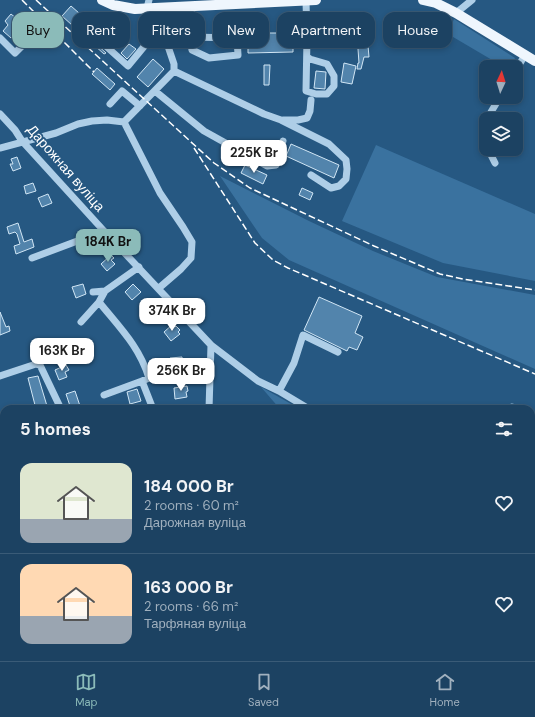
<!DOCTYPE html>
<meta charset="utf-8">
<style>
body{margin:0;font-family:"DM Sans",sans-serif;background:#294d6b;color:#f1f3f6;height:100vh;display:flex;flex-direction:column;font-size:15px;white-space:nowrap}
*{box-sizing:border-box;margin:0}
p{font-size:13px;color:#a0b0be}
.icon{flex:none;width:22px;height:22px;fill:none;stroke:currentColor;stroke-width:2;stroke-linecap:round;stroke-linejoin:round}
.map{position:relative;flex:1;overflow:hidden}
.side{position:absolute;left:0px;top:405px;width:535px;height:256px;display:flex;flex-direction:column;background:#1c4262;border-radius:12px 12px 0 0;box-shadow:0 2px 6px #0003,0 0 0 1px #3a5b77}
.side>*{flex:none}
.hud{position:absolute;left:12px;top:12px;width:511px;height:36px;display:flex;gap:8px}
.needle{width:26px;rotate:4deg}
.fabs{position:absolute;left:479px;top:60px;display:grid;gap:8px}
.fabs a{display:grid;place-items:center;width:44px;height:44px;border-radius:8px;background:#1c4262;box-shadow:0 2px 6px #0003,0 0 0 1px #3a5b77;font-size:20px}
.price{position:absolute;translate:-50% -34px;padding:0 9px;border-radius:8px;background:#fff;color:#222;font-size:13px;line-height:26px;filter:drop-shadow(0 1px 2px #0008)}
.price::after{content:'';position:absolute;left:50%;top:24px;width:12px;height:9px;margin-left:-6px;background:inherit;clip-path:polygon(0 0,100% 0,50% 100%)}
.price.active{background:#8bbbb9;color:#111}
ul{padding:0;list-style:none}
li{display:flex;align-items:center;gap:12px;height:100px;padding:0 20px}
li+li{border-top:1px solid #3a5b77}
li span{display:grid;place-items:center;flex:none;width:112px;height:80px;border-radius:12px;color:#555}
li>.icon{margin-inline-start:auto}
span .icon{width:48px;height:48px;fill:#fffc;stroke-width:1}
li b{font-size:17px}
h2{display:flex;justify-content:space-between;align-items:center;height:48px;padding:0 20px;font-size:17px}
.chip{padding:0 14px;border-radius:12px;background:#1c4262;box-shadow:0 2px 6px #0003,0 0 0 1px #3a5b77;font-size:14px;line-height:36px}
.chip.active{background:#8bbbb9;color:#111}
.tab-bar{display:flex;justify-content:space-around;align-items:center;height:56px;border-top:1px solid #3a5b77;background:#1c4262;font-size:11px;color:#a0b0be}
.tab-bar a{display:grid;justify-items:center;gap:2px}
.tab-bar .active{color:#8bbbb9}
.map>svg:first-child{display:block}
</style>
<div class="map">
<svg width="535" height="661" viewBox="0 0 535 661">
<rect width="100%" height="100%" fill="#265882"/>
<path fill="#3a729f" d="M454 19 515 58 511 67H504L448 34Z
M376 145 535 214V281L443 263 342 221Z
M220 176 309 221 373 251 437 277 535 295V369L289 260 262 238Z
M261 387 300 409H280Z
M531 513 535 514V582L531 581Z"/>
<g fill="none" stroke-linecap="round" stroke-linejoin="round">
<path stroke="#587c99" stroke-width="6" d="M531 610 535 607
M485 661 488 657"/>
</g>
<path fill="#5284ac" stroke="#d1e6f5" d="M71 6 96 28 90 34 93 37 94 42 106 53 104 54 62 16Z
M11 14 28 28 20 37 16 34 11 38 3 31 8 25 5 21Z
M353 21V29L317 30V28H312V23Z
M248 33H293V52L248 53Z
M367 34 369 57H364L361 69H357L358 63H359L357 35Z
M129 44 136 49 127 59 121 53Z
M153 59 164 69 148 87 137 77Z
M344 63 356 66 352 84 341 82Z
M264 65H270L269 85H264Z
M97 68 115 84 110 90 92 74Z
M316 71 326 72 325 89 314 88Z
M291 144 339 165 334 178 286 156Z
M17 157 21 168 13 171 10 164H13L11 159Z
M245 165 267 175 263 184 241 173Z
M33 183 36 191 26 194 24 186Z
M302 188 313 193 310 200 299 195Z
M48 194 52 203 42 207 38 198Z
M18 223 24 242 32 239 34 247 16 254 14 246 20 244 17 234 15 232 9 234 7 227Z
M111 255 114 258 111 260 115 264 107 271 101 264Z
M83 284 86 294 76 298 72 287Z
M133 284 141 292 132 300 125 292Z
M319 297 362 316 355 333 363 337 357 350 349 347 347 351 304 330Z
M154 302 159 307 157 310 162 315 155 321 147 314 150 310 149 308Z
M0 312 6 327 9 326 10 331 0 335Z
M173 324 175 327 176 326 180 330 178 332 180 334 171 341 164 332Z
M75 349 76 352 79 350 83 359 73 363 69 351Z
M182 357 183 372 173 373 170 358Z
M66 365 69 370 65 372 67 377 59 380 55 370Z
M38 376 47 406 36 409 28 378Z
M187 386 188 391 186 392 187 397 175 399 174 388Z
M137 389 141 401 130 404 127 392Z
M75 391 81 409H71L66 394Z"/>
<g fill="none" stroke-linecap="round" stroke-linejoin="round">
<path stroke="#aecee7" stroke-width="7" d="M306 1 307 38 306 91 316 94H327L334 86V76L327 64 310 59 307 57
M147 8 149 0
M456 13 472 0
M103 33 98 39 128 66 147 43 163 32
M190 37 237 38 238 55 209 58 192 50C189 35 191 21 192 6
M0 38 15 53 38 30
M307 38 348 44
M516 70 525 55
M174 71 264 114 281 120 329 144 346 160 347 169 346 179 339 186 331 188 311 175
M155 91 204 131 267 166 276 165 283 141
M110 104 122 91 140 106
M0 114 15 130 22 141 104 231 211 345 258 381 279 391 309 409
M489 119 491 112 500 97
M283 120H298L307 118 310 111 311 100
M124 122 160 193 183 227 192 242 191 258 181 269 159 288
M486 129 484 139 486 144
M0 148 56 133 78 124 92 121 107 120 124 122 174 71V64L155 8
M488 149 495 163
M32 258 104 231
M93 292 105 291
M99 302C120 328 139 346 149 378L142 381 153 409
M81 322 99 302 105 291 139 267
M0 376 36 364 40 365 61 409
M279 391 294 363 303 335 338 352
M104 395 142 381
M195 409 209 407
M209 409 211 345
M511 409 512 407 517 409
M531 415 535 416
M531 433 535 424
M0 464 4 477
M0 542 4 541
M221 657 222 661"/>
<path stroke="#eff6fd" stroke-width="10" d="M102 0 113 5 135 9 316 0
M423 0 436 3 456 13 535 61"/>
<path stroke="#fff" stroke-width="1.5" stroke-dasharray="7 3" stroke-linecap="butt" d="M22 0 94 72
M36 0 214 163 250 188 374 246 440 274 463 279 535 290
M194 148 255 243 273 260 288 268 535 374"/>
</g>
<g text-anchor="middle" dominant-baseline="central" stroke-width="3.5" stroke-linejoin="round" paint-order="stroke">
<g font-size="14" fill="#fff" stroke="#265882">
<text transform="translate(66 168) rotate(49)">Дарожная вуліца</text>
</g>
</g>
</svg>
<div class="fabs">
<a><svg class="needle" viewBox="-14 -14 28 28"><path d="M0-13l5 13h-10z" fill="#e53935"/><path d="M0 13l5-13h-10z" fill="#a0b0be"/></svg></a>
<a><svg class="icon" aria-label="layers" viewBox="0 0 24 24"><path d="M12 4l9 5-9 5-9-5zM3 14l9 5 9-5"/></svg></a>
</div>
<b class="price" style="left:254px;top:174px">225K Br</b>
<b class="price active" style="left:108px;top:263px">184K Br</b>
<b class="price" style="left:172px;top:332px">374K Br</b>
<b class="price" style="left:62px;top:372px">163K Br</b>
<b class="price" style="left:181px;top:392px">256K Br</b>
<div class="hud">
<a class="chip active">Buy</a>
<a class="chip">Rent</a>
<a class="chip">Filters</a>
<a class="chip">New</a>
<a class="chip">Apartment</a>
<a class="chip">House</a>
</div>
<section class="side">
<h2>5 homes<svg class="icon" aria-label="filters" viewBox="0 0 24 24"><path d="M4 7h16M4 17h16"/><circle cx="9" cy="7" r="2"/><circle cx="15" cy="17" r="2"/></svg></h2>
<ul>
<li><span style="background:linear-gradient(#dfe7d0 70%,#9aa5b1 0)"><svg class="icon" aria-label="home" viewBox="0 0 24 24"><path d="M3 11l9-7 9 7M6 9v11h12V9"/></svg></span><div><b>184 000 Br</b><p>2 rooms · 60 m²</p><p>Дарожная вуліца</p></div><svg class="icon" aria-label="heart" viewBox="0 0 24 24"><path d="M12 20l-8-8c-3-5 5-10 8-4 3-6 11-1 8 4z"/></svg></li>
<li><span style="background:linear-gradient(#ffd9b3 65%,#9aa5b1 0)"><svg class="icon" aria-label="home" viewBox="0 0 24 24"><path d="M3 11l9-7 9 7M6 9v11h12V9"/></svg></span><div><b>163 000 Br</b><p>2 rooms · 66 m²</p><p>Тарфяная вуліца</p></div><svg class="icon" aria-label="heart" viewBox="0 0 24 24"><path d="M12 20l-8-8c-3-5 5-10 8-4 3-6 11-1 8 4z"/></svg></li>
</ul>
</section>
</div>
<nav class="tab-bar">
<a class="active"><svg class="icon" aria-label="map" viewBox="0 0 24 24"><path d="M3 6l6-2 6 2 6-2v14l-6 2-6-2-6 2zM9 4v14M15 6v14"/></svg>Map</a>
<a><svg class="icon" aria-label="saved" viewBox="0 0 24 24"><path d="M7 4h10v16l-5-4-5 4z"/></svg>Saved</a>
<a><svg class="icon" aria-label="home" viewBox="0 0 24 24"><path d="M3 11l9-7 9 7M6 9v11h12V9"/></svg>Home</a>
</nav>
